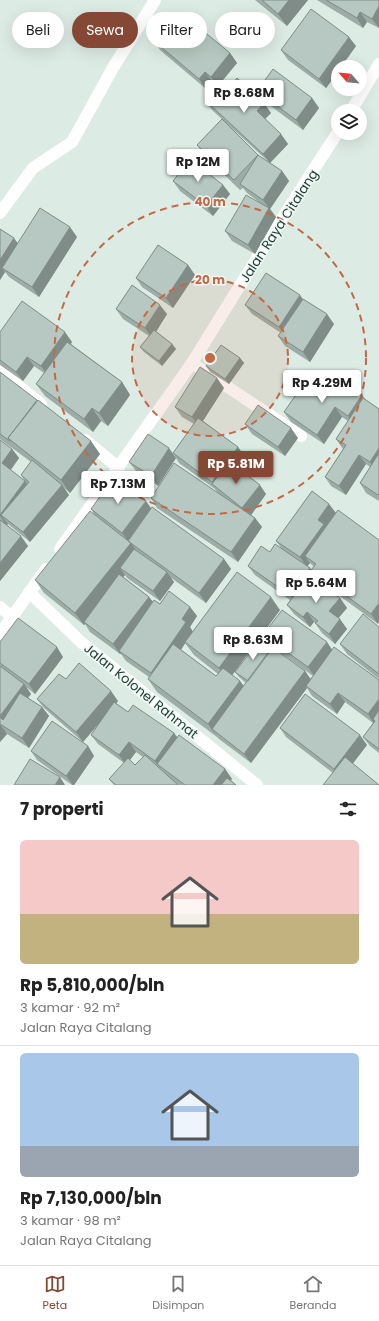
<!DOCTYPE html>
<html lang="id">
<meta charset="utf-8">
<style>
body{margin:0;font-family:Poppins,sans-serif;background:#f2f2f2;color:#222;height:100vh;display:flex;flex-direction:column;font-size:15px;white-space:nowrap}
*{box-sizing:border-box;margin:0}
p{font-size:13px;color:#767676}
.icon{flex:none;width:22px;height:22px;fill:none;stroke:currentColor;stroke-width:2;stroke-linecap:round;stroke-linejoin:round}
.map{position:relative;height:785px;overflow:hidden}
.panel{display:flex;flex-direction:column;background:#fff;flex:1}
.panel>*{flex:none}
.guide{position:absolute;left:12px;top:12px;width:355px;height:36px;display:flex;gap:8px}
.needle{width:26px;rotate:297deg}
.fabs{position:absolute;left:331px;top:60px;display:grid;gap:8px}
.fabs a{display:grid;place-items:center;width:36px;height:36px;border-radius:50%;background:#fff;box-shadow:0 4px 16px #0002;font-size:20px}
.price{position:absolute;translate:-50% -34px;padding:0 9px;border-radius:4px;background:#fff;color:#222;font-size:13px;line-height:26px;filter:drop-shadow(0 1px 2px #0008)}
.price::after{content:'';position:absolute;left:50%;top:24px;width:12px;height:9px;margin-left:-6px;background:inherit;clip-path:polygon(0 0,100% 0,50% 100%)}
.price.current{background:#854834;color:#fff}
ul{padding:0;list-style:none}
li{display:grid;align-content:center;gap:8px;height:212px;padding:0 20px}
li+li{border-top:1px solid #e0e0e0}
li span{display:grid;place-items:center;height:124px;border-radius:6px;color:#555}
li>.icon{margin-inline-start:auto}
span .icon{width:72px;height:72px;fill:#fffc;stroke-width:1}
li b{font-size:17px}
h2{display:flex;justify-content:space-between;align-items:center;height:48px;padding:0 20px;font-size:17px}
.chip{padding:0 14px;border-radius:18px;background:#fff;box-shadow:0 4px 16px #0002;font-size:14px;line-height:36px}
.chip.current{background:#854834;color:#fff}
.tabs{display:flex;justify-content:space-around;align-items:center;height:56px;border-top:1px solid #e0e0e0;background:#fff;font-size:11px;color:#767676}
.tabs a{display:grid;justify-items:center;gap:2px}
.tabs .current{color:#854834}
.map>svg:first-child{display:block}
</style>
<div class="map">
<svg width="379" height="785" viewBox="0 0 379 785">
<rect width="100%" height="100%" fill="#ddebe5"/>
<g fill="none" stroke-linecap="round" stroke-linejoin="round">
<path stroke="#fff" stroke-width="12" d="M0 213 33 168 72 142 114 66 155 0
M192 363 301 436
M0 371 41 404
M85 440 119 468
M29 592 81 642 257 785
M0 607 12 617"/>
<path stroke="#fff" stroke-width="12" d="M351 111 379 64
M60 549 192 363 270 237 338 132
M0 634 46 569"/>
</g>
<path fill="#9daca6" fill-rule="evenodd" d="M255 0H308L287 26Z
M317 0H379V28L367 22 363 28Z
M194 38 230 53 237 63 218 86 212 81 206 89 160 50 153 40Z
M356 46 341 67H338V72L326 88 288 60 281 50Z
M230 87 271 113 265 119 288 144 270 163 212 110 205 100Z
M257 91 312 98 319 108 303 130 264 101Z
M222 119 259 156 282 171 289 181 270 209 276 217 255 254 232 241 225 231 259 202 247 193 243 188 240 190 204 155 197 145Z
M173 181 223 185 230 194 213 216 180 191Z
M0 229 18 243 77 237 39 297 9 277 5 272 0 280Z
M188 265 195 275 173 308 142 287 136 278Z
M303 299 334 324 310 362 285 346 278 336 281 333 252 314 245 305Z
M116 309 167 314 156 332 172 344 176 349 162 366 144 352 140 347 149 336 123 319Z
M0 332 72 342 71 344 122 382 130 395 108 426 101 421 93 432 45 396 36 384 44 373 34 366 23 381 0 365Z
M240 358 244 363 229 384 210 372 206 366Z
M0 372 100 454 70 493 64 488 69 495 30 542 8 524 7 525 28 546 0 581V440L12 449 19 458 11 470 25 481 21 475 31 462 0 439Z
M224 388 203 421 238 447 245 457 237 467 266 494 251 515 255 518 262 527 238 562 157 508 151 498 217 492 215 489 179 463 173 453 194 424 182 417 175 407Z
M362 395 365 399 379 409V501L366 493 360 483 370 467 366 464 346 495 331 486 325 477 343 449 336 439 348 421 342 417 324 444 291 422 284 412 318 397Z
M245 424 298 438 285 456 252 434Z
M176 458 158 486 136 471 129 462Z
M312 491 378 624 318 580 317 578 316 580 340 598 347 608 338 618 347 629 335 644 322 633 315 623 314 622 310 627 294 614 287 605 290 600 255 575 248 566 270 552 282 549 276 541ZM310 563 314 567 311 570 307 566Z
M151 508 224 559 231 569 206 603 170 577 174 582 160 601 127 578 125 575 123 577 149 597 153 602 160 604 190 607 197 616 190 627 193 632 280 610 232 675 240 681 244 686 246 683 239 677 235 672 271 650 305 671 310 679 313 676 270 645 263 635 332 650 379 680V753L370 746 363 737 373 723 345 702 337 714 312 696 307 688 251 763 219 739 217 737 157 692 148 679 149 677 126 661 121 654H120L90 632 85 624 84 625 44 593 35 580 94 514 91 509ZM185 643 194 655 218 674 216 676 181 650Z
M379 627V679L347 654 340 644Z
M0 642 63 657 35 694 26 687 31 694 28 698 42 707 49 716 29 748 7 734 0 742Z
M66 679 118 701 116 703 128 712 174 733 177 737 225 769 232 779 231 780 236 785H114L109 779 124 763 98 744 91 735 100 722 83 742 44 708 37 699ZM136 752 143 757 135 765 130 760Z
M280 728 367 745 353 763 333 773 286 737Z
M88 746 94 756 74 785H72L37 760 31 751Z"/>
<path fill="#7f8c87" d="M289 0H308L287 26 278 14Z
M379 6V28L372 19Z
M360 12 367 22 363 28 357 18Z
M349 37 356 46 341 67H338V72L326 88 319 79Z
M230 53 237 63 218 86 211 77Z
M205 72 212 81 206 89 199 79Z
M312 98 319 108 303 130 296 120Z
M264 103 271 113 263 121 257 111Z
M281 134 288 144 270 163 263 154Z
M282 171 289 181 270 209 276 217 255 254 248 245 269 208 263 200Z
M223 185 230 194 213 216 206 206Z
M70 227 77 237 39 297 32 287Z
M14 238 21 248 2 268 5 272 0 280V260Z
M188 265 195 275 173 308 166 298Z
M300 295 307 305 286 337 279 327Z
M160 305 167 314 152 338 145 328Z
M327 314 334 324 310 362 303 352Z
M65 332 72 342 48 376 41 366Z
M172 344 176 349 162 366 159 361Z
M27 357 34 366 23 381 16 372Z
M240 358 244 363 229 384 225 379Z
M217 378 224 388 199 427 192 417Z
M122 382 130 395 108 426 99 413Z
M362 395 369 405 355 426 348 416Z
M335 407 342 417 324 444 317 435Z
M92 408 101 421 93 432 84 419Z
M291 428 298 438 285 456 278 447Z
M91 441 100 454 70 493 61 480Z
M238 447 245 457 220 491 216 487 212 482Z
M169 448 176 458 158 486 151 476Z
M379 448V468L377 472 370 462Z
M12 449 19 458 8 473 2 463Z
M359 455 366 464 346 495 339 486Z
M25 481 32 491 1 515 8 524 6 525 0 516V515Z
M62 485 69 495 30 542 23 532Z
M260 485 266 494 249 518 242 508Z
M146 501 153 511 129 542 122 533Z
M329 504 336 513 305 556 310 563 307 567 300 557 318 520Z
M255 518 262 527 238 562 231 552Z
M21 536 28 546 0 581V563Z
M131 543 140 556 120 568 125 575 86 623 84 622 85 624 84 625 75 613Z
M224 559 231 569 206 603 199 593Z
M310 568 317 578 298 606 291 596Z
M167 572 174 582 160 601 153 591Z
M149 597 156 606 119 651 121 654H120L113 644Z
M271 597 280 610 228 681 219 668Z
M340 598 347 608 336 621 329 611Z
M379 603V622L378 624 371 614Z
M190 607 197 616 190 627 193 632 158 683 151 673 182 619Z
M307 612 314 622 310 627 303 617Z
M340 619 347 629 335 644 329 634Z
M327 642 333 651 315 677 308 667Z
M57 647 63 657 35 694 29 684Z
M305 671 312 681 306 686 307 688 251 763 244 754Z
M240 681 249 694 212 729 217 737 208 724Z
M24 684 31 694 7 726 0 716Z
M111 691 118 701 83 742 76 732Z
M338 693 345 702 337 714 330 704Z
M379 699V718L373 719 375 723 374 724 368 714Z
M42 707 49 716 29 748 22 738Z
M0 724 7 734 0 742Z
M174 733 181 743 157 764 155 761Z
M360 735 367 745 341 779 334 769Z
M129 742 136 752 126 765 119 755Z
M88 746 94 756 74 785H73L66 776Z
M225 769 232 779 227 785H213Z
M60 777 65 785H55Z"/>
<path fill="#b6c8c1" stroke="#7f8c87" d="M262 0H289L278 14Z
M326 0H379V6L372 19 360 12 357 18Z
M311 9 349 37 319 79 281 50Z
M171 19 194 38 202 30 230 53 211 77 205 72 199 79 153 40Z
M273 69 312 98 296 120 257 91Z
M237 78 264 103 257 111 281 134 263 154 205 100 224 81 230 87Z
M222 119 258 155 234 180 197 145Z
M258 155 282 171 263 200 240 184Z
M190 159 223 185 206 206 173 181Z
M246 195 269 208 248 245 225 231Z
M40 208 70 227 32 287 2 268Z
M0 229 14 238 0 260Z
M158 245 188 265 166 298 136 278Z
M266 273 300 295 279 327 245 305Z
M132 285 160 305 145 328 116 309Z
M303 299 327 314 303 352 278 336Z
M22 301 65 332 41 366 27 357 16 372 0 360V332Z
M154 330 172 344 159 361 140 347Z
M67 342 122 382 99 413 92 408 84 419 36 384Z
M221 345 240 358 225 379 206 366Z
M200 367 217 378 192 417 175 407Z
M0 372 37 400 8 438 10 441 0 434Z
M333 375 362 395 348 416 335 407 317 435 284 412 302 386 318 397Z
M363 398 379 409V448L370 462 359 455 339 486 325 477 346 445 336 439Z
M38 400 91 441 61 480 8 438Z
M258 405 291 428 278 447 245 424Z
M198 418 238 447 212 482 173 453Z
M148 434 169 448 151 476 129 462Z
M0 440 12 449 2 463 25 481 0 515Z
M379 453V494L378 495 360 483Z
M32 460 62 485 23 532 1 515 29 482 21 475Z
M229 461 260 485 242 508 212 484Z
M174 463 255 518 231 552 151 498Z
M114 477 146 501 122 533 91 509Z
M312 491 329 504 318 520 324 524 300 557 276 541Z
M152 507 224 559 199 593 128 541Z
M338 510 379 540V603L371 614 311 570 316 564 305 556Z
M90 511 131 543 75 613 35 580Z
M0 520 21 536 0 563Z
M275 544 310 568 291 596 248 566 261 546 270 552Z
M134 549 167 572 153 591 120 568Z
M237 572 271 597 219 668 185 642Z
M119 574 149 597 113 644 84 622Z
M310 575 340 598 329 611 340 619 329 634 315 623 318 621 307 612 303 617 287 605Z
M169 591 190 607 182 619 186 622 151 673 119 651 154 600 160 604Z
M282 610 327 642 308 667 263 635Z
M363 614 379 627V674L340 644Z
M18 618 57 647 29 684 0 663V642Z
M259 641 271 650 248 681 235 672Z
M173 644 216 676 223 668 240 681 208 724 148 679Z
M272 647 305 671 244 754 212 729Z
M334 647 379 680V699L368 714 338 693 330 704 306 686Z
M79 663 111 691 76 732 37 699 59 674 66 679Z
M0 666 24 684 0 716Z
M20 693 42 707 22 738 0 724V717L3 720Z
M305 694 360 735 334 769 280 728Z
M114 702 128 712 133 705 174 733 155 761 129 742 119 755 91 735Z
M379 710V749L363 737 375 721 373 719Z
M52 721 88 746 66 776 31 751Z
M179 735 225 769 213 785H185L157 764Z
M145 755 178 785H116L109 779 128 758 135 765Z
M345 757 379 785H323Z
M30 759 60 777 55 785H14Z
M227 778 236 785H221Z"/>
<circle cx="210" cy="358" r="78" fill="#c56844" fill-opacity=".12"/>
<g fill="none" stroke="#c56844" stroke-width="2" stroke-dasharray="7 5">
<circle cx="210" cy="358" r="78"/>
<circle cx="210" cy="358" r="156"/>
</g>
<g text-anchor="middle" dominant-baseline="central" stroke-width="3" stroke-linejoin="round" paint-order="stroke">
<g font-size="13" fill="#1e3b34" stroke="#eef7f3">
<text transform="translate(279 226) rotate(-57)">Jalan Raya Citalang</text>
<text transform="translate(141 691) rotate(39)">Jalan Kolonel Rahmat</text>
</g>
</g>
<circle cx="210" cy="358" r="6" fill="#c56844" stroke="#eef7f3" stroke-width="2"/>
<g font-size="12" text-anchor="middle" font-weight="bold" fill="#c56844" stroke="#eef7f3" stroke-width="3" stroke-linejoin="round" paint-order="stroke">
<text x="210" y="206">40 m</text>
<text x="210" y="284">20 m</text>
</g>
</svg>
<div class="fabs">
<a><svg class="needle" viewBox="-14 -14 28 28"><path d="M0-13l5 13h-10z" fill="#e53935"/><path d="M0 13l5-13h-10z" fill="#767676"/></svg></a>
<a><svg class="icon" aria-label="layers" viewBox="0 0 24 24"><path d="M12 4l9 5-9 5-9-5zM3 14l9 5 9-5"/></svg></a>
</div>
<b class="price" style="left:244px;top:114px">Rp 8.68M</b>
<b class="price" style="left:198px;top:183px">Rp 12M</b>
<b class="price" style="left:322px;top:404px">Rp 4.29M</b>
<b class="price current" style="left:236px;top:485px">Rp 5.81M</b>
<b class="price" style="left:118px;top:505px">Rp 7.13M</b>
<b class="price" style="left:316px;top:604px">Rp 5.64M</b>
<b class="price" style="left:253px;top:661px">Rp 8.63M</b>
<div class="guide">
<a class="chip">Beli</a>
<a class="chip current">Sewa</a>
<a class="chip">Filter</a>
<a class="chip">Baru</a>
</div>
</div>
<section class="panel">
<h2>7 properti<svg class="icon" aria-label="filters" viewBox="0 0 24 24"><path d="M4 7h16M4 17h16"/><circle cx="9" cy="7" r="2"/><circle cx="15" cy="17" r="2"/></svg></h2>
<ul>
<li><span style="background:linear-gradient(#f6c9c9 60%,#c2b280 0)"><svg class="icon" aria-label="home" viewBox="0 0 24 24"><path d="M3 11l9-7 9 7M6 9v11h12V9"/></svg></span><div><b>Rp 5,810,000/bln</b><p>3 kamar · 92 m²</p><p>Jalan Raya Citalang</p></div></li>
<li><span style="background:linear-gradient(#a9c7e8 75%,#9aa5b1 0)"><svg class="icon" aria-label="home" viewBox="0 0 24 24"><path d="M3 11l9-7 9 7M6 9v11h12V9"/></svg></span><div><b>Rp 7,130,000/bln</b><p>3 kamar · 98 m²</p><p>Jalan Raya Citalang</p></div></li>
</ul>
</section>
<nav class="tabs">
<a class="current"><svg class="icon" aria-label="map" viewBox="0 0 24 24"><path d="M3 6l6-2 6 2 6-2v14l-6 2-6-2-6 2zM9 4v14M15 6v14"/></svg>Peta</a>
<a><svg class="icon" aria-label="saved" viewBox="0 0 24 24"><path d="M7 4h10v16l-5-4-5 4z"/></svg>Disimpan</a>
<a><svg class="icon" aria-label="home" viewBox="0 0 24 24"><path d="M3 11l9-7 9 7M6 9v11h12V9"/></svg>Beranda</a>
</nav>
